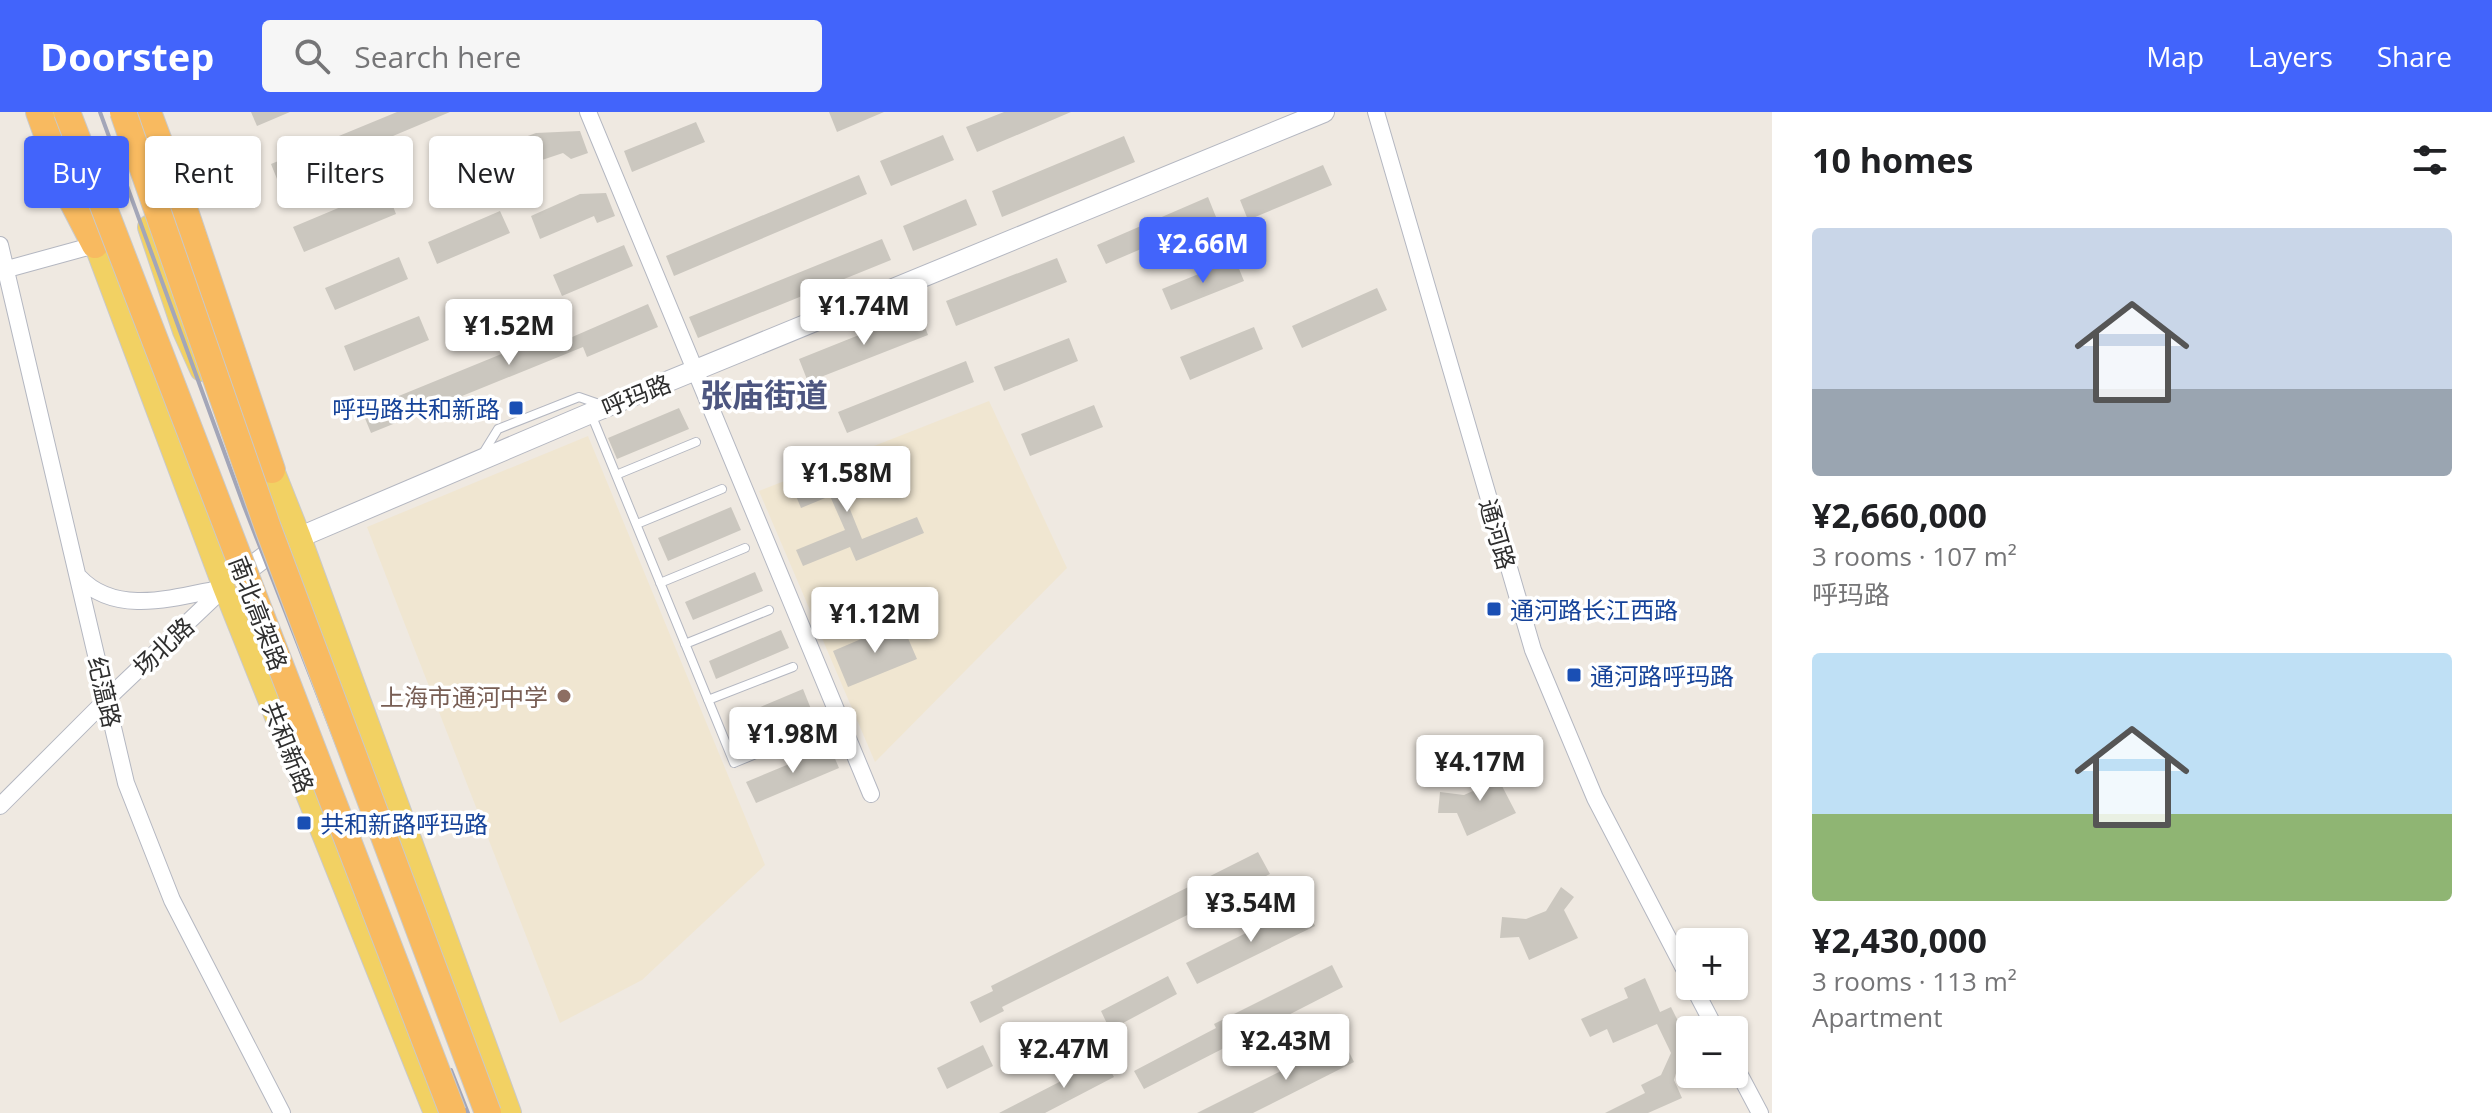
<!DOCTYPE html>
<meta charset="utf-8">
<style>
body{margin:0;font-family:"Open Sans","Noto Sans SC",sans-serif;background:#f6f6f6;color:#202124;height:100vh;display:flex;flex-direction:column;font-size:30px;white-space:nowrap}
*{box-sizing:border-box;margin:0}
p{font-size:26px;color:#757577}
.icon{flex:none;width:44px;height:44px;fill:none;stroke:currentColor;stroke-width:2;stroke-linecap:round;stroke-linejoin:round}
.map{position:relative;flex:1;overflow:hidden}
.details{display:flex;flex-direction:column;background:#fff;width:720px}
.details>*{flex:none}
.guide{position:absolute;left:24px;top:24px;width:760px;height:72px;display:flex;gap:16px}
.buttons{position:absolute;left:1676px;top:816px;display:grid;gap:16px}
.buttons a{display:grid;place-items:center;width:72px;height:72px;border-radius:8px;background:#fff;box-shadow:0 2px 6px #0004;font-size:40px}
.price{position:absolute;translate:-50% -68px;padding:0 18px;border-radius:8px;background:#fff;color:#222;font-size:26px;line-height:52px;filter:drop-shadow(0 2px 4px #0008)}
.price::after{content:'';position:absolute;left:50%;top:48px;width:24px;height:18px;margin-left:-12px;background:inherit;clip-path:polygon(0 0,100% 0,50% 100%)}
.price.current{background:#4264fb;color:#fff}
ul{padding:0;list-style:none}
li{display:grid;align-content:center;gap:16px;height:424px;padding:0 40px}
li span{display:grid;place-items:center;height:248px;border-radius:8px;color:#555}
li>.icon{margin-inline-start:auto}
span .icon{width:144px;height:144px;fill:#fffc;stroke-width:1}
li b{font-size:34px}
h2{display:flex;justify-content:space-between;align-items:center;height:96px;padding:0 40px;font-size:34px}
.chip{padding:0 28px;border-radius:8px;background:#fff;box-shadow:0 2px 6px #0004;font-size:28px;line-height:72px}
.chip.current{background:#4264fb;color:#fff}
header{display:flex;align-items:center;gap:48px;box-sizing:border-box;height:112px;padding:0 40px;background:#4264fb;color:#fff}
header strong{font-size:38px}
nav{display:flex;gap:44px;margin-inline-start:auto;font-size:28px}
.search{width:560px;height:72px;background:#f6f6f6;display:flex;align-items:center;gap:20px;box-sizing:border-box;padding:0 28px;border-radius:8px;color:#757577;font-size:30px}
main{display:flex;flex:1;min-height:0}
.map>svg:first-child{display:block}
</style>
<header>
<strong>Doorstep</strong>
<div class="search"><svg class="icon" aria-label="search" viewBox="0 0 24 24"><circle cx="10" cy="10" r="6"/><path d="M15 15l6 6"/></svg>Search here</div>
<nav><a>Map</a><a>Layers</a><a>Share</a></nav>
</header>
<main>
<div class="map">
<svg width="1772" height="1001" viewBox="0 0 1772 1001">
<rect width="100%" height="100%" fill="#efe9e1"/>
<path fill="#f0e6d1" d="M989 289 1067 456 875 650 759 379Z
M588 324 765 753 642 868 560 911 367 415Z"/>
<path fill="#cbc7bf" d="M251 0H290L257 14Z
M397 0H450L374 32 376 37 281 77 271 52Z
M829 0H884L837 20Z
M1004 0H1071L977 40 966 15Z
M696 10 705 30 632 60 624 39Z
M580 19 588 41 571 47 563 41 512 58 503 33 536 21Z
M943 23 954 48 891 74 880 49Z
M1124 24 1135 50 1002 105 992 79Z
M1323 53 1332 73 1248 108 1240 88Z
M859 63 867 82 674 164 666 144Z
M386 76 396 102 304 140 293 115Z
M606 81 615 104 597 111 594 104 540 127 531 104 580 82Z
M1208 85 1216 105 1106 152 1097 133Z
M966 87 977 113 913 139 903 114Z
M500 99 510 121 437 152 428 130Z
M882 127 891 148 698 226 689 205Z
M624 133 633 154 562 184 553 163Z
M399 145 408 167 335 198 325 176Z
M1057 146 1067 170 956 214 946 189Z
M1235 147 1244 169 1171 198 1162 177Z
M1377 176 1387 198 1302 236 1292 214Z
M648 192 658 215 587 245 583 235 371 321 362 299 558 219 563 229Z
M919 199 928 223 808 270 799 247Z
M419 204 429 228 354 259 344 234Z
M1254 215 1263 237 1190 268 1180 245Z
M1069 226 1078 249 1004 279 994 255Z
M966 249 974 270 847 321 838 300Z
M1094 293 1103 315 1030 344 1021 322Z
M679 296 689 317 617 347 608 326Z
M861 347 874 379 847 390 862 427 917 405 924 421 856 449 850 435 803 454 796 438 845 418 830 384 801 396 791 372Z
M731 395 741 418 668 449 658 426Z
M755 460 763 479 693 508 685 490Z
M901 510 917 547 848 575 833 539Z
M781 518 789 536 716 567 709 549Z
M803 577 811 597 741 627 732 607Z
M830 635 839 656 756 691 746 670Z
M1499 651 1512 661 1502 674 1516 701 1467 724 1457 701H1438L1440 680 1464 683 1484 674Z
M1258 740 1270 762 1002 895 1004 899 980 911 970 890 993 879 991 874Z
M1561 775 1574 785 1564 798 1578 826 1529 848 1519 825 1500 826 1502 805 1526 807 1546 799Z
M1304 792 1315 814 1197 872 1186 851Z
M1332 853 1343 875 1144 977 1134 959 1216 916 1214 912Z
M1168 864 1177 882 1110 918 1101 899Z
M1645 866 1660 900 1671 895 1690 933V940L1681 944 1674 968 1682 986 1648 1001H1605L1645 981 1641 973 1661 963 1671 941 1657 912 1613 931 1607 917 1590 925 1581 907 1628 886 1624 876Z
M1343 928 1354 950 1253 1001H1197Z
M983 933 993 954 947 977 937 956Z
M1104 947 1114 965 1045 1001H999Z"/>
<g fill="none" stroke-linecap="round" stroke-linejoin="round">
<g stroke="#b4b7c1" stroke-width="10">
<path id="service" d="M591 302 734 651 826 613
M482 343 498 317 579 285 602 293
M616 363 696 330
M637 412 722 377
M660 471 745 436
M685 532 769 498
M708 588 793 555"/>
</g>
<g stroke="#b4b7c1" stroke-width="18">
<path id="minor" d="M588 0 871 682
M1376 0 1533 538 1595 686 1690 868
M0 133 126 671 172 788 282 1001
M0 159 95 133
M79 465C116 505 176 485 223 476
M0 694 107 587 225 475
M1693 874 1716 918
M1734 952 1760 1001"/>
</g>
<g stroke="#b4b7c1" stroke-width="22">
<path id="tertiary" d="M234 468 279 434 591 301 1324 0"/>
</g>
<g stroke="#c9c9c9" stroke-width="26">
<path id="primary" d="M55 0 76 70
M89 113 225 475 436 1001
M150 115 185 219 202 257
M257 345 272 358 299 426 509 1001"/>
</g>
<g stroke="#c9c9c9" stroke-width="28">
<path id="trunk" d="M39 0 68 81 95 133
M148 0 185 99 272 358"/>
</g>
<use href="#service" stroke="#fff" stroke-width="8"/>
<use href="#minor" stroke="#fff" stroke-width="16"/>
<use href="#tertiary" stroke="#fff" stroke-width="20"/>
<use href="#primary" stroke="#f2d163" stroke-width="24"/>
<use href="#trunk" stroke="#f8ba60" stroke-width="26"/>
<path stroke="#a3a6b8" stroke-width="4" d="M100 0 244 394 481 1001
M451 958 468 1001"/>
<g stroke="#c9c9c9" stroke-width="28" stroke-linecap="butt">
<path id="trunk-bridge" d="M67 0 453 1001
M123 0 268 416 488 1001"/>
</g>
<use href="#trunk-bridge" stroke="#f8ba60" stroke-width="26"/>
</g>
<g fill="#1a4fb4" stroke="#fff" stroke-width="3">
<rect x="508" y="288" width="16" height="16" rx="4"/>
<rect x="1486" y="489" width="16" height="16" rx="4"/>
<rect x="1566" y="555" width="16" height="16" rx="4"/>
<rect x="296" y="703" width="16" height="16" rx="4"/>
</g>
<circle fill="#8d6e63" stroke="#fff" stroke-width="3" cx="564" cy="584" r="8"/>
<g text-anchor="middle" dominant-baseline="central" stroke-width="7" stroke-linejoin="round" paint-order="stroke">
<g font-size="24" fill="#2e2e2e" stroke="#fff">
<text transform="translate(636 283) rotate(-22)">呼玛路</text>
<text transform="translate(1498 422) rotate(74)">通河路</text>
<text transform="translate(259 501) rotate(69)">南北高架路</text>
<text transform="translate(163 534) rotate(-43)">场北路</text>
<text transform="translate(105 580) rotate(77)">纪蕰路</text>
<text transform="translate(289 635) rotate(68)">共和新路</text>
</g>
<g font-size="24" fill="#164399" stroke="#fff" text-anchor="start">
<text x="500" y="296" text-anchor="end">呼玛路共和新路</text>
<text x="1510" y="497">通河路长江西路</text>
<text x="1590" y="563">通河路呼玛路</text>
<text x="320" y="711">共和新路呼玛路</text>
</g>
<g font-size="24" fill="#785e54" stroke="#fff" text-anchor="end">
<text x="548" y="584">上海市通河中学</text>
</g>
<g font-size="32" font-weight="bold" fill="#4d5680" stroke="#fff">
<text x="764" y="282">张庙街道</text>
</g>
</g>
</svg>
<div class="buttons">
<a>+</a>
<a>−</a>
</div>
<b class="price current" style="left:1203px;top:173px">¥2.66M</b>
<b class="price" style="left:864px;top:235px">¥1.74M</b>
<b class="price" style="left:509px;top:255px">¥1.52M</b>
<b class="price" style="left:847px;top:402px">¥1.58M</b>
<b class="price" style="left:875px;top:543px">¥1.12M</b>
<b class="price" style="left:793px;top:663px">¥1.98M</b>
<b class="price" style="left:1480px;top:691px">¥4.17M</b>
<b class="price" style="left:1251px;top:832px">¥3.54M</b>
<b class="price" style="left:1286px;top:970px">¥2.43M</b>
<b class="price" style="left:1064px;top:978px">¥2.47M</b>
<div class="guide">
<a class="chip current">Buy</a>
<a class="chip">Rent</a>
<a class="chip">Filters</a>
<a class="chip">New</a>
</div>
</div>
<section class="details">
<h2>10 homes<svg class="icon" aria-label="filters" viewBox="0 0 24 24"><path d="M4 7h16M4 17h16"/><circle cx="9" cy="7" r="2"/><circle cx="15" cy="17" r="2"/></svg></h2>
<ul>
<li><span style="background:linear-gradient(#c9d6e8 65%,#9aa5b1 0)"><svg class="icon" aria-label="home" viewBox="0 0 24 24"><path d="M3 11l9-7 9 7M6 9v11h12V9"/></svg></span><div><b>¥2,660,000</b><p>3 rooms · 107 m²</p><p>呼玛路</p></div></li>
<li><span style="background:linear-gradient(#bfe0f5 65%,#8fb573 0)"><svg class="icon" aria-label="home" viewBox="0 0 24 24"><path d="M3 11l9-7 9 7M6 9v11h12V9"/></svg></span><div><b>¥2,430,000</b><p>3 rooms · 113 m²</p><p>Apartment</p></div></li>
</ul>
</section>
</main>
